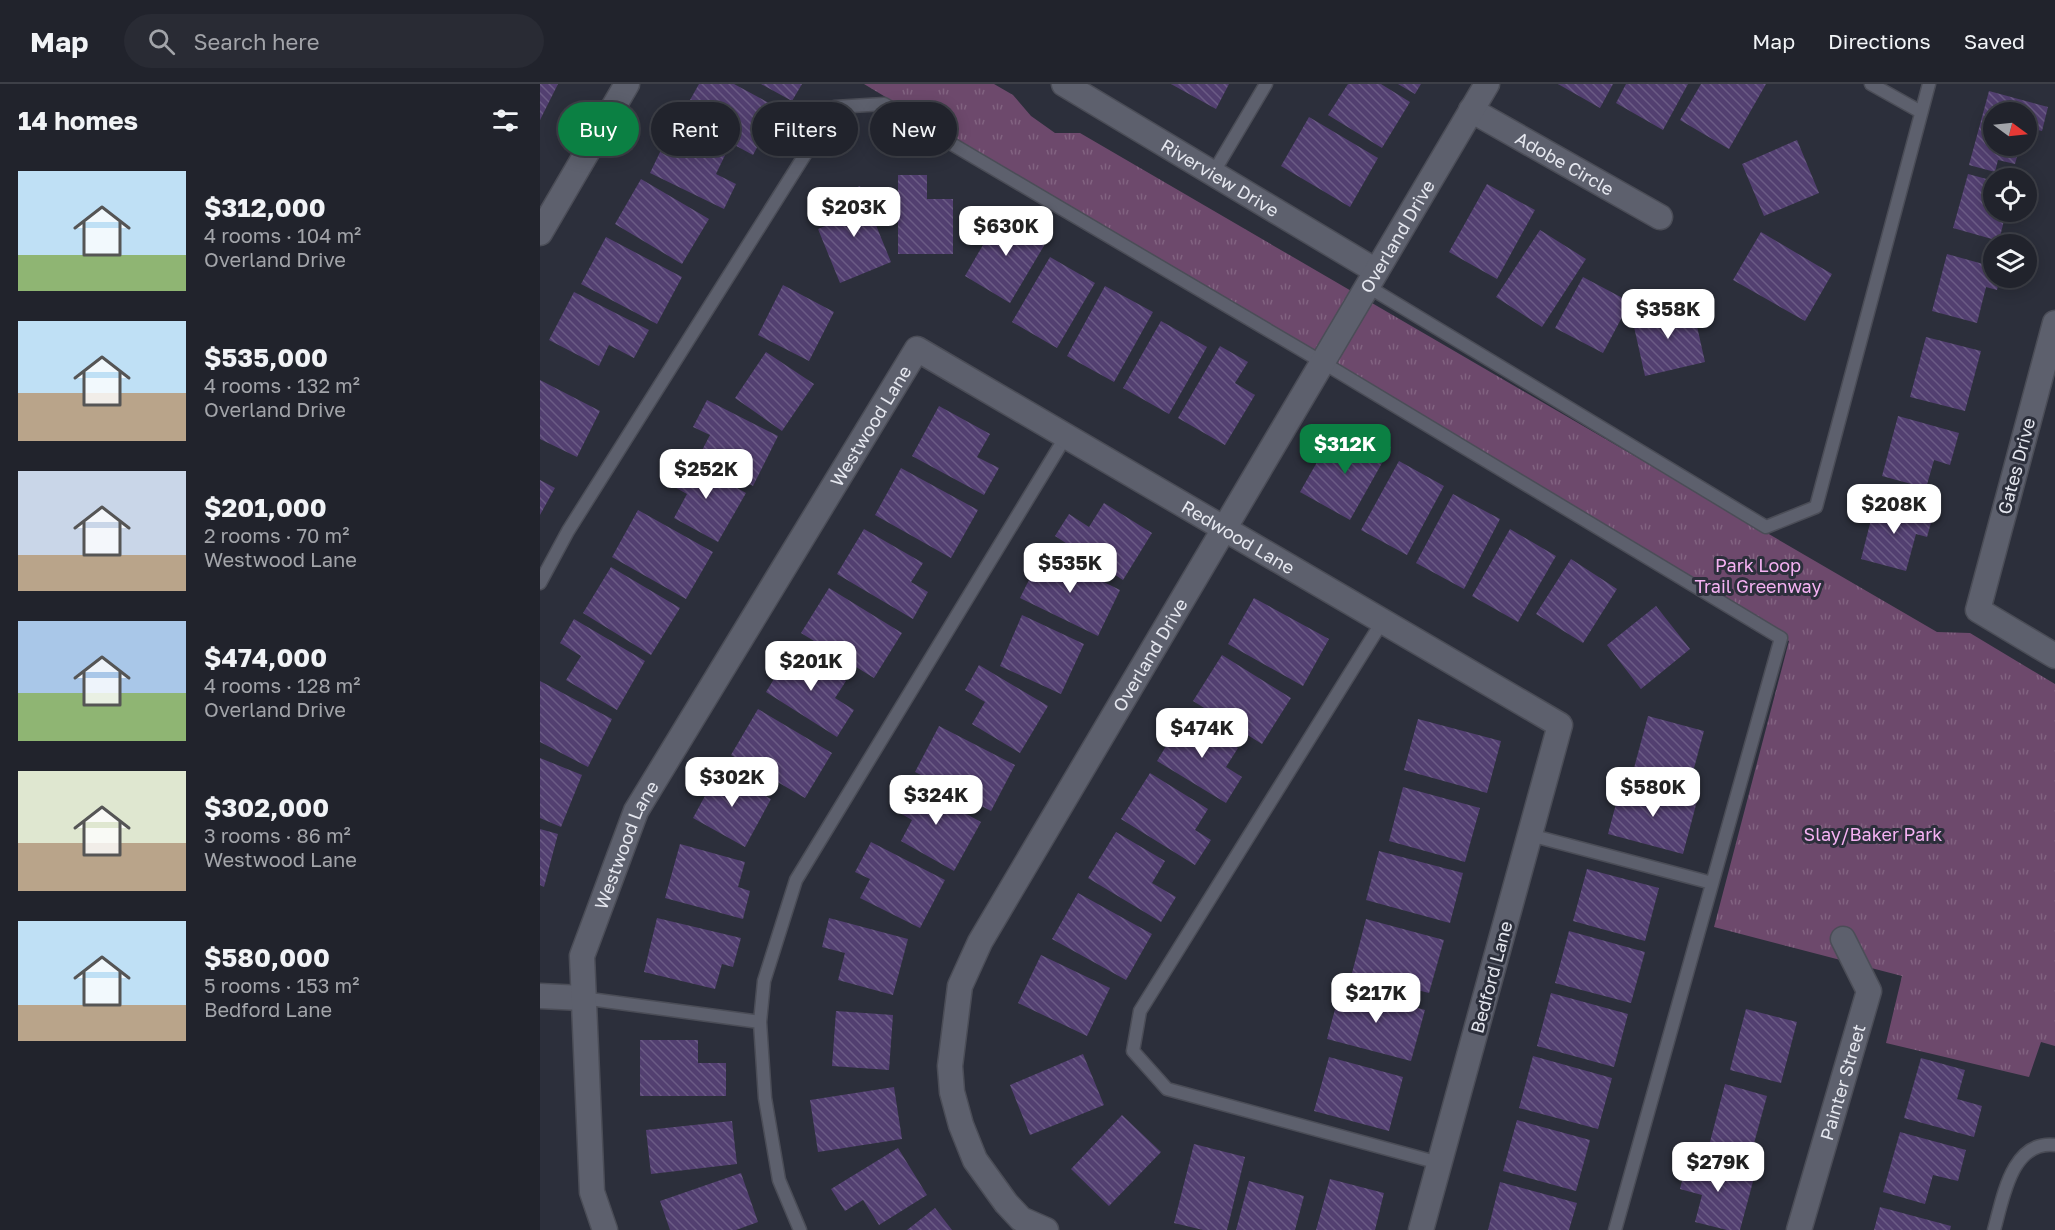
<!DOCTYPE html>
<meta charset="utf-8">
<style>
body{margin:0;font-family:"Golos Text",sans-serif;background:#292b34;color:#f1f3f6;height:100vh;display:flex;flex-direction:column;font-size:22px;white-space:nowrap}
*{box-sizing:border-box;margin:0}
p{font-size:20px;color:#a2a4a9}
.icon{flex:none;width:33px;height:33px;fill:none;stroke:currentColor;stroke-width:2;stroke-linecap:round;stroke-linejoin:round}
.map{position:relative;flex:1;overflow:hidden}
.drawer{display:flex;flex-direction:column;background:#21232c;width:540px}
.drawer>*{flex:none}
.hud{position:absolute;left:18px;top:18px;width:570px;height:54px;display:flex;gap:12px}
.needle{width:39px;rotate:105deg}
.controls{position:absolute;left:1443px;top:18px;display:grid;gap:12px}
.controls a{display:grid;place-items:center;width:54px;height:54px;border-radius:50%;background:#21232c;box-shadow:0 3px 15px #0003,0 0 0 2px #3e4048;font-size:30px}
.price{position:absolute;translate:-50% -51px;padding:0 14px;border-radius:12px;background:#fff;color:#222;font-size:20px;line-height:39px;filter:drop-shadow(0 2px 3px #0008)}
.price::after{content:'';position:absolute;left:50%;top:36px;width:18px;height:14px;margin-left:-9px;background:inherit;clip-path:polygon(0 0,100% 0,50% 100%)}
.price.active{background:#0b8043;color:#fff}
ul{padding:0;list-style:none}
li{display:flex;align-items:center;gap:18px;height:150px;padding:0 18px}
li span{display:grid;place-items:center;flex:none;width:168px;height:120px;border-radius:0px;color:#555}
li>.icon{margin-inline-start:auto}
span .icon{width:72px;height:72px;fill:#fffc;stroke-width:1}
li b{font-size:26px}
h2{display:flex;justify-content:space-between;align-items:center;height:72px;padding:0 18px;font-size:26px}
.tag{padding:0 21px;border-radius:27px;background:#21232c;box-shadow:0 3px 15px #0003,0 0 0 2px #3e4048;font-size:21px;line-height:54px}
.tag.active{background:#0b8043;color:#fff}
header{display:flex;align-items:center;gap:36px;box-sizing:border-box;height:84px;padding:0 30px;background:#21232c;border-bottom:2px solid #3e4048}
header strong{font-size:28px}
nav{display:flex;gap:33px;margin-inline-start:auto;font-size:21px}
.search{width:420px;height:54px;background:#292b34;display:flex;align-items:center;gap:15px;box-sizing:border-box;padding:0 21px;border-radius:33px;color:#a2a4a9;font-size:22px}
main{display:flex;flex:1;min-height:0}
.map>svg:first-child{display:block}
</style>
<header>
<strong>Map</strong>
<div class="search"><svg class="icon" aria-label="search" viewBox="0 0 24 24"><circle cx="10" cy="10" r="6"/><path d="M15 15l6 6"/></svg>Search here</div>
<nav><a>Map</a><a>Directions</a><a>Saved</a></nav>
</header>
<main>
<section class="drawer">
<h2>14 homes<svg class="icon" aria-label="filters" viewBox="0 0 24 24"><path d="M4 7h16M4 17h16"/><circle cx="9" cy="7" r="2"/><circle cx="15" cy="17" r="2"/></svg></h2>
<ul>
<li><span style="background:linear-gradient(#bfe0f5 70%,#8fb573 0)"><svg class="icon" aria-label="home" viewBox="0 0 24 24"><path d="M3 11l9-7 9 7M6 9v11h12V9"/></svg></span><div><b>$312,000</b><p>4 rooms · 104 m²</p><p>Overland Drive</p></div></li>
<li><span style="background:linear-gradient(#bfe0f5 60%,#b9a48a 0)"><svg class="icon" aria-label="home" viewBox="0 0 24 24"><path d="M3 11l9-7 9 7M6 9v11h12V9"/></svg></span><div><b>$535,000</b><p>4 rooms · 132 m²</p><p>Overland Drive</p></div></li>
<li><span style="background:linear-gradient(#c9d6e8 70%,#b9a48a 0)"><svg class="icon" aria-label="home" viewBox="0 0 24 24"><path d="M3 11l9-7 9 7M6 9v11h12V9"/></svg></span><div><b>$201,000</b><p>2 rooms · 70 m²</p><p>Westwood Lane</p></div></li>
<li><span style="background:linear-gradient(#a9c7e8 60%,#8fb573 0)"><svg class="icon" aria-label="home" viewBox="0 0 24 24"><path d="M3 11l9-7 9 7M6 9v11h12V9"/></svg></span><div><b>$474,000</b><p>4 rooms · 128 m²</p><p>Overland Drive</p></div></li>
<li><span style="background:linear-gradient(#dfe7d0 60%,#b9a48a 0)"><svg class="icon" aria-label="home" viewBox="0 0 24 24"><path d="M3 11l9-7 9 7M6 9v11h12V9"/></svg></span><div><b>$302,000</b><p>3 rooms · 86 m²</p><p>Westwood Lane</p></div></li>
<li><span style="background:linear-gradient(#bfe0f5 70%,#b9a48a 0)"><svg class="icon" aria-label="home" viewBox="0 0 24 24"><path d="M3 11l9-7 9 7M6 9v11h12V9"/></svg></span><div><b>$580,000</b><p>5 rooms · 153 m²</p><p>Bedford Lane</p></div></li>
</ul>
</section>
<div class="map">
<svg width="1515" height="1146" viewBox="0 0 1515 1146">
<defs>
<pattern id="park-tufts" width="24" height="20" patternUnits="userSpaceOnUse" patternTransform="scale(1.5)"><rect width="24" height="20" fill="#6d496c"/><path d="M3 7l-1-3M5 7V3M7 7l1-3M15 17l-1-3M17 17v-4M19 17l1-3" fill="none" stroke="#826381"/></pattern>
<pattern id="building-back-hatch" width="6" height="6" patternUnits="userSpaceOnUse" patternTransform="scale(1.5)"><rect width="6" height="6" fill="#523f70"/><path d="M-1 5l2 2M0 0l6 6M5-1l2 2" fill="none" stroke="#6b5b85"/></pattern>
</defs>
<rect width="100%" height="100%" fill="#2c2f3b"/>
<path fill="url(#park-tufts)" d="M324 0H454L473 11 491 32 515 49H540L1397 548 1430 549 1515 600V962L1501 958 1489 993 1346 959 1362 892 1174 843 1249 557Z"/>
<path fill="url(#building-back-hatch)" d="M0 0H18L0 36Z
M159 0H194L238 24 213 71 141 32Z
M221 0H262L252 17Z
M631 0H689L676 25Z
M808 0H841L870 18 842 64 788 31Z
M858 0H881L875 10Z
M1018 0H1073L1060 24Z
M1086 0H1148L1123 46 1076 19Z
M1161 0H1226L1189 65 1140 36Z
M1449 7 1508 23 1502 47 1486 43V28H1454V62H1480L1475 80 1458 76 1455 88 1429 81Z
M769 33 838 74 810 123 741 82Z
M134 39 188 65 176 90 196 100 184 125 110 89Z
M1257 56 1279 109 1224 132 1202 80Z
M1428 90 1454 97V128H1466L1459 157 1413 144Z
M358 91H387V115H413V170H358Z
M101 95 169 135 142 180 75 140Z
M947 100 995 126 957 195 909 168Z
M320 102 351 178 300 199 278 145 302 135 293 113Z
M462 128 508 155 470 219 425 192Z
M1000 146 1046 175 1002 243 956 213Z
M1221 148 1292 190 1265 237 1193 196Z
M66 153 142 193 117 240 41 200Z
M1407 170 1454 183V194H1460L1457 206 1446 203 1437 239 1392 227Z
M510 173 555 199 517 264 472 238Z
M1043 193 1090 218 1063 269 1015 244Z
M243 201 294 228 269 277 218 251Z
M565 202 613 228 574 298 527 272Z
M34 208 109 246 94 274 69 261 59 282 9 256Z
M1152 220 1165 278 1105 292 1092 234Z
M621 237 667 263 629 330 583 304Z
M1386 253 1441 267 1425 327 1370 313Z
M680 262 708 278 695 299 715 311 685 361 638 334Z
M226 268 274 300 242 347 195 314Z
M0 296 60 327 37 373 0 355Z
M167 316 238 352 213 402 158 374 170 351 153 343Z
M399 322 450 350 437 373 459 384 444 411 372 372Z
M1358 332 1419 349 1410 381 1394 376 1386 404 1342 392Z
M824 348 851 363 810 436 760 408 789 357 812 370Z
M144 374 206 409 178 458 134 434 147 410 129 400Z
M859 377 904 402 867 471 821 446Z
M361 384 438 426 411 474 335 431Z
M0 396 15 404 0 431Z
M913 410 960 435 924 505 876 479Z
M1336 416 1393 432 1387 453 1376 450 1366 487 1321 475Z
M564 419 612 449 583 496 515 452 529 430 549 443Z
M98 426 173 468 146 515 72 473Z
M324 445 383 479 371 498 388 508 373 535 297 490Z
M970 445 1016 472 978 538 932 512Z
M503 468 580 506 558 552 480 514Z
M1031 475 1077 505 1043 559 996 530Z
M71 483 140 524 111 571 43 529Z
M289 504 362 549 334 594 261 549Z
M714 514 789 555 763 602 688 560Z
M1116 522 1150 565 1101 605 1067 561Z
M482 531 544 560 521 610 460 582Z
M34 535 105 577 77 626 26 596 41 572 20 559Z
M253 564 306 597 295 614 314 626 297 653 226 608Z
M682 571 751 614 722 660 653 617Z
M439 581 508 622 480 669 432 640 445 618 425 606Z
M0 597 72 635 48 683 0 658Z
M218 625 292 669 265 714 191 671Z
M645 631 698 664 686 683 702 693 686 719 617 677Z
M1108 632 1164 647 1150 699 1094 684Z
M878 635 961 657 947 709 864 686Z
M399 642 475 681 451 727 375 688Z
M0 674 42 691 21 743 0 734Z
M179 686 231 715 205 763 153 734Z
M610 689 668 725 655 746 671 756 655 781 581 735Z
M1082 697 1157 717 1143 770 1068 750Z
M368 698 441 738 414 787 361 757 372 736 353 725Z
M863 703 940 724 925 778 849 757Z
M0 745 18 750 4 803 0 801Z
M576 748 625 777 612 799 636 813 621 838 548 794Z
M331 758 405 796 380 844 320 814 330 795 315 788Z
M140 760 205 778 198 803 210 807 203 835 125 814Z
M839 767 923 789 910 839 826 816Z
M1047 785 1119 804 1105 857 1033 837Z
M538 809 612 850 586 896 512 855Z
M117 834 201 854 193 883 182 880 175 905 104 888Z
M289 834 368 855 353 911 298 896 305 869 282 863Z
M826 835 904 856 889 909 812 889Z
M1029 847 1105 868 1091 919 1015 899Z
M501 871 570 904 547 952 478 919Z
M801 903 885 926 871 977 787 955Z
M1011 909 1088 930 1074 983 997 962Z
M1206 925 1257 938 1241 999 1190 986Z
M296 927 353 931 349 986 292 982Z
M100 956H158V979H186V1012H100Z
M543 970 564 1021 490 1051 470 1001Z
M993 972 1072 994 1058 1045 979 1024Z
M789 973 863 993 849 1047 774 1027Z
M1381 974 1425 986 1417 1015 1442 1022 1434 1053 1364 1034Z
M1185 1000 1227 1012 1211 1070 1170 1058Z
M354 1003 362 1055 278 1068 270 1016Z
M582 1031 621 1068 569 1122 531 1085Z
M977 1036 1050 1056 1036 1107 963 1087Z
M192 1037 197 1080 111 1090 106 1046Z
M1360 1048 1426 1066 1418 1097 1393 1091 1385 1120 1343 1108Z
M654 1060 705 1073 687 1146H663L634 1139Z
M358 1064 387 1111 339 1141 323 1116 305 1127 291 1105Z
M1148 1072 1215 1090 1200 1146H1187L1155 1138 1162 1111 1140 1105Z
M201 1089 218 1138 196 1146H130L120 1117Z
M790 1095 844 1109 835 1146H776Z
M709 1097 764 1112 755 1146H696Z
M960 1098 1037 1119 1029 1146H948Z
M1340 1123 1411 1142 1410 1146H1334Z
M395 1124 412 1146H367Z"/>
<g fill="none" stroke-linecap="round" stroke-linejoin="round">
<g stroke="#4b4d57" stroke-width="15">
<path id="service" d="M1331 0 1381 28
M672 91 726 0
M827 202 1226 443 1276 423 1389 0
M0 499 28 447 295 23 344 20 782 278 1241 554 1075 1146
M842 538 600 927 593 967 627 1005 899 1079
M990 751 1172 799
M42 914 220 938 224 897 256 796 526 352
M220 938 225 1014 239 1096 260 1146
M1454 1146C1463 1115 1471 1056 1515 1061"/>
</g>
<g stroke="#4b4d57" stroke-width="27">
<g id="minor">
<path id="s1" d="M524 0 836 187"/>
<path id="s2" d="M931 26 1120 133"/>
<path d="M0 149 87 0"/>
<path d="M1515 239 1438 526 1515 572"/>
<path d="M0 912 42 914"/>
<path id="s3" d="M65 1146 52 1108 42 872 96 727 377 265 1020 641 881 1146"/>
<path id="s4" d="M506 1146 481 1135 466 1119 435 1076 421 1041 412 1008 410 982 420 902 440 858 947 0"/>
<path id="s5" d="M1259 1146 1329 907 1303 855"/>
</g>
</g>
<use href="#service" stroke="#5d606d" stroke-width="12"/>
<use href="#minor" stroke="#5d606d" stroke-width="24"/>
</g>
<g text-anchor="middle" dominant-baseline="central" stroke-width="6" stroke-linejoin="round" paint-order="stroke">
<g font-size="18" fill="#e5e7ef" stroke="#2c2f3b">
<text stroke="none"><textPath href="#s2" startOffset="108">Adobe Circle</textPath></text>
<text stroke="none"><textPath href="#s1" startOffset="182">Riverview Drive</textPath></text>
<text stroke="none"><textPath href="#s4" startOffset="1149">Overland Drive</textPath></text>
<text stroke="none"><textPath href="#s3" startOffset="882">Westwood Lane</textPath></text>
<text transform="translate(1476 382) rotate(-75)">Gates Drive</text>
<text stroke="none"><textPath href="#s3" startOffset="1344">Redwood Lane</textPath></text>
<text stroke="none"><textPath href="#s4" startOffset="663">Overland Drive</textPath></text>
<text stroke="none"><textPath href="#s3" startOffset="396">Westwood Lane</textPath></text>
<text transform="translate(951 893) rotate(-75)">Bedford Lane</text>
<text stroke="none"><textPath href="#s5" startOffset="154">Painter Street</textPath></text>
</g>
<g font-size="18" fill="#f5b2f3" stroke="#2c2f3b">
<text x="1218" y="481">Park Loop<tspan x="1218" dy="21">Trail Greenway</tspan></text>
<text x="1333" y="750">Slay/Baker Park</text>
</g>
</g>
</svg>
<div class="controls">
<a><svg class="needle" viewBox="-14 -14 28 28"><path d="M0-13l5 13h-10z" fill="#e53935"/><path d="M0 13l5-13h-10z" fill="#a2a4a9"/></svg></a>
<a><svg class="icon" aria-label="locate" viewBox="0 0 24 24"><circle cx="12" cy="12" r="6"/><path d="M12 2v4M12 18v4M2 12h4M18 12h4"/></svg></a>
<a><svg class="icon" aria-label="layers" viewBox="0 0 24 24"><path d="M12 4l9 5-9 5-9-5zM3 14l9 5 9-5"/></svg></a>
</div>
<b class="price" style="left:314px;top:154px">$203K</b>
<b class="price" style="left:466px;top:173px">$630K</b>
<b class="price" style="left:1128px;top:256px">$358K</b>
<b class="price active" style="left:805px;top:391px">$312K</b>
<b class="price" style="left:166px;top:416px">$252K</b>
<b class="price" style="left:1354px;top:451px">$208K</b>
<b class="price" style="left:530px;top:510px">$535K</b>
<b class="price" style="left:271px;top:608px">$201K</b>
<b class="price" style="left:662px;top:675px">$474K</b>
<b class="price" style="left:192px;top:724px">$302K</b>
<b class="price" style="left:1113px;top:734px">$580K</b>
<b class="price" style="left:396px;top:742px">$324K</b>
<b class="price" style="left:836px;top:940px">$217K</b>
<b class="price" style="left:1178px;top:1109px">$279K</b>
<div class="hud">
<a class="tag active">Buy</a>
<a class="tag">Rent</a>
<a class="tag">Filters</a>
<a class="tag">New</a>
</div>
</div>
</main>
